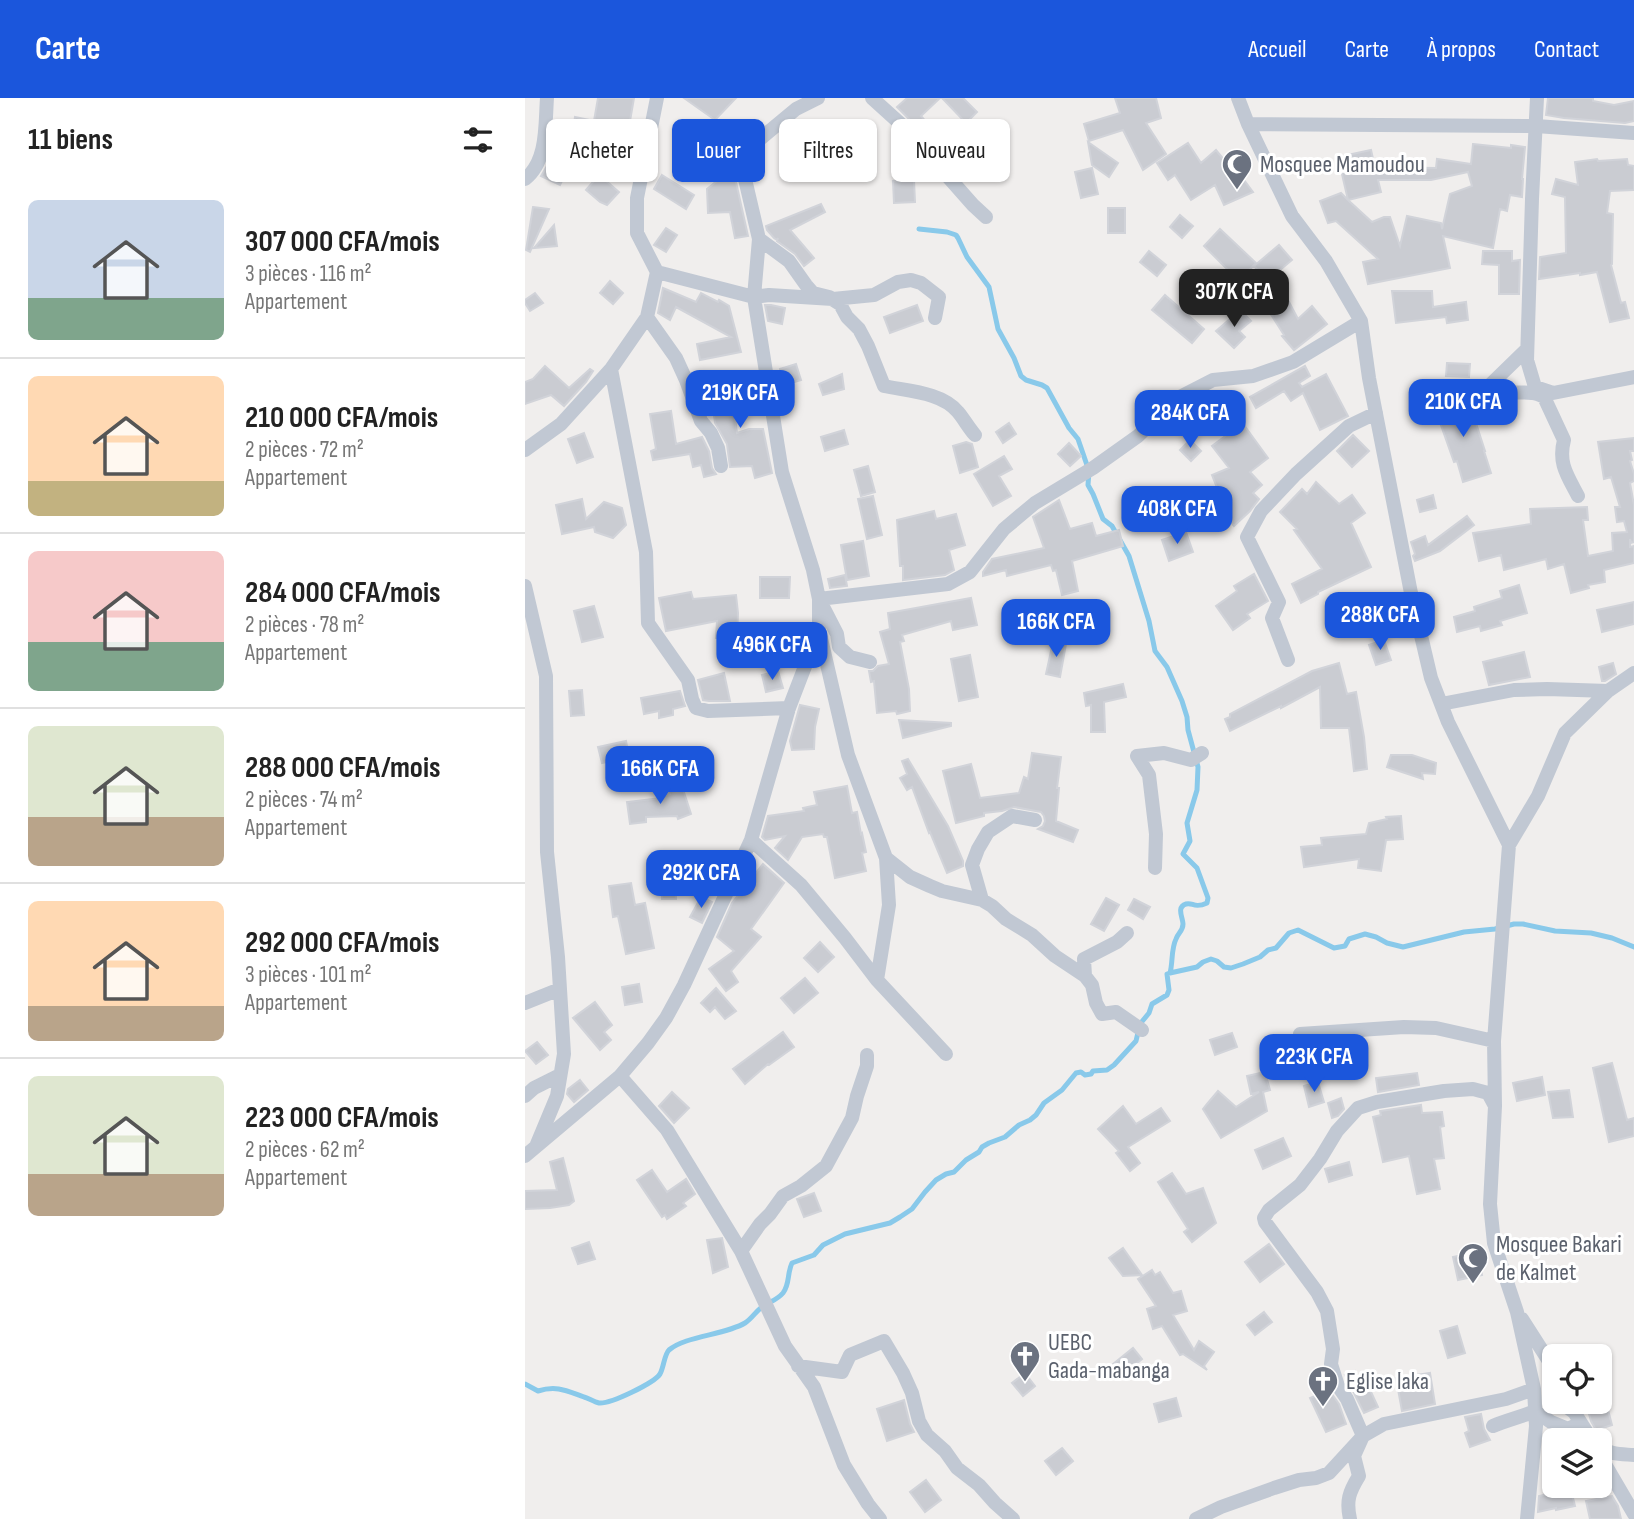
<!DOCTYPE html>
<html lang="fr">
<meta charset="utf-8">
<style>
body{margin:0;font-family:"Sofia Sans Condensed",sans-serif;background:#f2f2f2;color:#222;height:100vh;display:flex;flex-direction:column;font-size:26px;white-space:nowrap}
*{box-sizing:border-box;margin:0}
p{font-size:23px;color:#767676}
.icon{flex:none;width:38px;height:38px;fill:none;stroke:currentColor;stroke-width:2;stroke-linecap:round;stroke-linejoin:round}
.map{position:relative;flex:1;overflow:hidden}
.sheet{display:flex;flex-direction:column;background:#fff;width:525px}
.sheet>*{flex:none}
.hud{position:absolute;left:21px;top:21px;width:665px;height:63px;display:flex;gap:14px}
.tools{position:absolute;left:1017px;top:1246px;display:grid;gap:14px}
.tools a{display:grid;place-items:center;width:70px;height:70px;border-radius:10px;background:#fff;box-shadow:0 2px 5px #0004;font-size:35px}
.price{position:absolute;translate:-50% -60px;padding:0 16px;border-radius:14px;background:#1b56dc;color:#fff;font-size:23px;line-height:46px;filter:drop-shadow(0 2px 4px #0008)}
.price::after{content:'';position:absolute;left:50%;top:42px;width:21px;height:16px;margin-left:-10px;background:inherit;clip-path:polygon(0 0,100% 0,50% 100%)}
.price.selected{background:#222;color:#fff}
ul{padding:0;list-style:none}
li{display:flex;align-items:center;gap:21px;height:175px;padding:0 28px}
li+li{border-top:2px solid #e0e0e0}
li span{display:grid;place-items:center;flex:none;width:196px;height:140px;border-radius:10px;color:#555}
li>.icon{margin-inline-start:auto}
span .icon{width:84px;height:84px;fill:#fffc;stroke-width:1}
li b{font-size:30px}
h2{display:flex;justify-content:space-between;align-items:center;height:84px;padding:0 28px;font-size:30px}
.chip{padding:0 24px;border-radius:10px;background:#fff;box-shadow:0 2px 5px #0004;font-size:24px;line-height:63px}
.chip.selected{background:#1b56dc;color:#fff}
header{display:flex;align-items:center;gap:42px;box-sizing:border-box;height:98px;padding:0 35px;background:#1b56dc;color:#fff}
header strong{font-size:33px}
nav{display:flex;gap:38px;margin-inline-start:auto;font-size:24px}
main{display:flex;flex:1;min-height:0}
.map>svg:first-child{display:block}
</style>
<header>
<strong>Carte</strong>
<nav><a>Accueil</a><a>Carte</a><a>À propos</a><a>Contact</a></nav>
</header>
<main>
<section class="sheet">
<h2>11 biens<svg class="icon" aria-label="filters" viewBox="0 0 24 24"><path d="M4 7h16M4 17h16"/><circle cx="9" cy="7" r="2"/><circle cx="15" cy="17" r="2"/></svg></h2>
<ul>
<li><span style="background:linear-gradient(#c9d6e8 70%,#7fa58c 0)"><svg class="icon" aria-label="home" viewBox="0 0 24 24"><path d="M3 11l9-7 9 7M6 9v11h12V9"/></svg></span><div><b>307 000 CFA/mois</b><p>3 pièces · 116 m²</p><p>Appartement</p></div></li>
<li><span style="background:linear-gradient(#ffd9b3 75%,#c2b280 0)"><svg class="icon" aria-label="home" viewBox="0 0 24 24"><path d="M3 11l9-7 9 7M6 9v11h12V9"/></svg></span><div><b>210 000 CFA/mois</b><p>2 pièces · 72 m²</p><p>Appartement</p></div></li>
<li><span style="background:linear-gradient(#f6c9c9 65%,#7fa58c 0)"><svg class="icon" aria-label="home" viewBox="0 0 24 24"><path d="M3 11l9-7 9 7M6 9v11h12V9"/></svg></span><div><b>284 000 CFA/mois</b><p>2 pièces · 78 m²</p><p>Appartement</p></div></li>
<li><span style="background:linear-gradient(#dfe7d0 65%,#b9a48a 0)"><svg class="icon" aria-label="home" viewBox="0 0 24 24"><path d="M3 11l9-7 9 7M6 9v11h12V9"/></svg></span><div><b>288 000 CFA/mois</b><p>2 pièces · 74 m²</p><p>Appartement</p></div></li>
<li><span style="background:linear-gradient(#ffd9b3 75%,#b9a48a 0)"><svg class="icon" aria-label="home" viewBox="0 0 24 24"><path d="M3 11l9-7 9 7M6 9v11h12V9"/></svg></span><div><b>292 000 CFA/mois</b><p>3 pièces · 101 m²</p><p>Appartement</p></div></li>
<li><span style="background:linear-gradient(#dfe7d0 70%,#b9a48a 0)"><svg class="icon" aria-label="home" viewBox="0 0 24 24"><path d="M3 11l9-7 9 7M6 9v11h12V9"/></svg></span><div><b>223 000 CFA/mois</b><p>2 pièces · 62 m²</p><p>Appartement</p></div></li>
</ul>
</section>
<div class="map">
<svg width="1109" height="1421" viewBox="0 0 1109 1421">
<rect width="100%" height="100%" fill="#f0eeed"/>
<g fill="none" stroke-linecap="round" stroke-linejoin="round">
<path stroke="#89c9ea" stroke-width="5" d="M394 131 422 134 431 137 433 140 442 159 464 189 473 231 489 260 496 278 501 282 517 287 522 290 544 330 553 341 564 373 563 387 568 396 578 421 587 428 604 458 624 523 630 553 642 569 657 603 662 619 663 632 673 669 672 692 662 725 665 743 658 756 672 770 683 800 682 805C669 811 668 804 661 806 651 809 658 820 658 826 658 833 653 835 651 841 646 851 648 864 645 875
M0 1286 13 1293C32 1287 42 1293 59 1299 63 1300 69 1304 74 1305 86 1306 129 1285 135 1276 139 1269 139 1257 144 1252 160 1238 200 1237 220 1225 228 1220 232 1211 240 1207 247 1203 253 1201 258 1195 265 1186 262 1175 267 1165L289 1157 298 1147 320 1136 365 1125 375 1119 387 1111 400 1094 411 1082 421 1076 429 1074 441 1062 454 1054 457 1049 464 1045 480 1039 494 1027 505 1022 511 1017 519 1005 537 992 551 975 556 974 560 977 566 976 568 973 582 972 589 967 611 943 615 926 624 915 627 906 642 897 644 892 642 876 645 875 672 869 678 864 686 861 692 863 699 869 706 870 718 866 735 859 743 852 751 850 764 835 773 832 809 850 820 848 824 841 840 836 851 839 862 845 878 849 939 834 970 831 989 826H998L1030 833 1066 835 1087 840 1109 849"/>
</g>
<path fill="#caccd2" stroke="#d1d3d9" stroke-width="2" fill-rule="evenodd" d="M73 0H109L105 23 99 22 93 57 45 49 50 19 69 23Z
M159 0H211L190 22Z
M382 0H415L396 18 418 44 411 50 386 23 372 9Z
M417 0H438L452 14 441 25Z
M590 0H631L636 20 621 25 641 56 618 72 598 32 564 43 559 26 595 15Z
M1023 0H1068V3L1089 7 1109 3V23L1100 25 1039 20 1021 17Z
M296 25 305 36 325 28 337 55 314 66 311 60 280 75 267 48Z
M450 25 470 38 459 56 438 44Z
M563 44 593 65 584 79 567 67Z
M663 45 676 65 691 52 713 79 716 78 728 94 699 107 690 87 666 102 650 77 643 82 632 65Z
M948 46 986 50V47L1000 49 997 81H998L997 99 985 97 982 113 975 111 968 150 918 138 925 170 843 186 838 164 853 161 811 123 803 125 795 103 816 95 823 102 813 59 846 52 850 69 911 70 912 61 946 66ZM943 74 947 88 925 96 917 131 916 125 882 118 875 148 865 119H859L847 124 823 102 856 94 853 82H906Z
M26 54 44 69 35 87 16 78 22 68Z
M102 59 106 74 79 81 94 94 82 107 75 104 61 92 87 62Z
M1072 61 1073 63 1102 61 1103 67 1109 68V92L1085 93 1082 115 1088 116 1087 166 1086 167 1096 205 1100 204 1104 220 1085 224 1072 174 1055 177V175L1014 181 1015 159 1041 155 1040 99 1027 96 1031 81 1053 87 1050 64Z
M567 70 573 96 556 100 550 74Z
M203 74 211 84 223 138 210 140 205 114 183 115 182 91Z
M137 77 169 97 161 111 129 91Z
M389 82 390 104 369 105 368 83Z
M296 106 300 114 265 132 289 160 279 168 270 156 252 143 253 140 252 142 249 140 242 132 241 128Z
M8 109 24 111 5 154 1 152Z
M583 110H600V135H583Z
M655 117 668 128 657 140 645 129Z
M29 127 32 148 9 150Z
M141 130 152 137 141 154 129 147Z
M695 131 731 165 714 183 679 148Z
M754 147 767 162 742 183 729 168Z
M624 153 641 167 632 178 615 164Z
M958 153H987V163L995 162 994 196H974V167L957 166Z
M85 183 98 195 88 206 75 195Z
M138 190 171 204 176 195 193 204 194 202 204 208 216 254 175 262 172 246 206 239 151 209 145 222 133 215Z
M867 193H907L908 209 941 204 943 222 922 225 921 219 871 225Z
M10 195 18 205 5 213 0 205V202Z
M640 197 679 231 667 245 627 212Z
M764 204 773 221 787 208 802 226 769 252 757 238 759 237 745 215Z
M240 207H246L260 210 257 226 243 223Z
M392 207 398 223 365 235 359 219Z
M715 212 726 223 714 233 720 239 709 250 691 233Z
M922 265 945 266 944 279 921 278Z
M271 266 276 282 259 287 255 271Z
M20 268 44 290 65 271 68 273 61 284 39 308 26 297 0 306V284L8 281Z
M780 268 785 278 774 285 777 289 801 276 823 318 795 332 778 295 766 303 759 293 731 310 725 299Z
M317 276 319 291 298 297 294 286Z
M185 287 233 292 232 304 208 303 212 335 224 331H238L247 375 230 380 227 368 205 369 202 346 190 325 187 302 183 301Z
M919 295 941 302 933 324 949 319 960 353H959L966 375 938 384 932 363 929 364 912 316Z
M146 313 151 346 177 339 184 353 187 370 191 376 179 379 176 367 168 369 165 356 128 362 126 353 131 351 125 316Z
M484 325 491 336 478 345 471 334Z
M719 327 743 360 725 374 737 387 728 395 734 401 725 413 709 428 694 409 698 405 687 377 704 370 687 348 703 336 702 335Z
M319 332 323 346 300 353 296 339Z
M59 335 68 359 52 365 43 341Z
M828 337 844 353 827 369 812 353Z
M1109 340V353H1105L1107 362 1105 363 1109 376V383L1105 385 1109 407V444L1106 445 1105 441V449L1109 448V465L1079 472 1080 484 1063 487 1064 490 1046 495 1039 466 1023 471 1021 461 979 472 976 457 954 463 948 435 1006 426 1005 411 1062 409 1063 422H1058L1063 458 1088 453 1087 435 1102 434 1099 423 1092 424 1090 409H1095L1086 379 1079 381 1073 344Z
M665 342 676 353 666 363 655 352Z
M441 344 447 346 453 369 435 375 428 348Z
M544 345 556 358 545 368 533 356Z
M479 358 487 371 474 378 486 398 468 408 449 376Z
M343 368 350 394 336 398 329 372Z
M791 384 814 406 827 397 840 415 826 425 846 469 793 494V496L776 505 767 486 797 471 769 432 772 431 755 414 777 391 782 396Z
M908 397 911 410 895 414 892 402Z
M348 398 357 437 342 441 333 401Z
M57 401 61 421 79 404 97 410 101 427 88 440 70 434 69 429 37 436 31 407Z
M534 402 545 431 567 425 571 438 594 432 598 448 547 463 553 493 537 497 531 472 528 473 526 467 482 478 481 472 458 478V474L467 461 519 450 508 419Z
M409 413 411 421 431 416 440 447 424 452 429 472 420 477 378 482V468H375L372 422Z
M942 418 949 427 915 453 890 463 888 458 890 456 886 444 900 438 903 447Z
M661 434 668 454 644 463 637 442Z
M338 443 344 478 322 482 316 447Z
M729 476 743 503 722 516 725 520 708 532 691 508 712 493 709 488Z
M320 477 322 488 305 490 303 481Z
M235 479H265L264 500H235Z
M994 487 1002 515 975 523 977 527 956 533 955 528 932 534 929 519 950 513 949 509 977 500 975 493Z
M166 494 168 501 211 497 213 515 212 540H191L192 523 141 533 134 500Z
M446 500 452 527 428 532 426 523 377 537 379 543 375 544 384 591 385 613 372 616 371 613 352 615 349 583 346 584 344 573H348L353 568 364 566 355 534 365 531 363 515Z
M1109 504V526L1077 534 1072 512Z
M552 505H575L576 518 552 519Z
M69 508 78 539 57 544 49 513Z
M863 516 871 533 851 541 844 524Z
M859 542 866 562 851 567 844 547Z
M528 544 541 546 535 579 521 576Z
M999 554 1005 579 964 587 958 564Z
M445 557 453 599 434 603 426 561Z
M814 565 822 596 831 594 839 639 842 671 829 673 824 630H796L795 589 756 610V608L705 633 700 621 705 619V616L787 573Z
M1088 565 1091 576 1080 583H1077L1074 569Z
M253 573 258 590 241 594 237 577Z
M199 575 205 603H184L178 602 173 582Z
M598 586 601 599 579 604 580 634H566V607L561 608 559 595Z
M57 592 59 617 46 618 44 593Z
M155 593 160 608 148 611V617L134 620V613L119 616 116 600Z
M275 607 294 611 290 629 289 651 267 652 265 643Z
M374 622 426 625V628L378 640Z
M101 643 104 659 77 665 73 649Z
M507 655 536 659 532 690H534L531 723 553 732 548 744 513 731 518 728 520 723 519 718 516 714 489 709 477 713 459 715V718L431 725 418 673 446 666 455 700 494 695 499 679 503 681Z
M866 657H887L911 665 910 676 897 675 898 681 862 669Z
M383 661 423 728 438 763V768L422 775 405 734 404 735 387 689 382 692 375 680 382 676 377 663Z
M156 685 166 716 153 721 152 718 121 719V724L105 726 102 704 136 700V698L145 696 143 690Z
M322 688 327 715 332 714 336 736 337 735 341 754 337 755 341 773 310 780 302 739H299L298 736 277 739 263 762 250 750 260 738 240 742 237 739 243 718 279 713 278 710 292 707 289 694Z
M876 718 878 741 861 742 856 773 833 770 834 761 779 769 776 749 797 747 796 740 841 736 844 725 862 721 861 719Z
M238 766 259 785 226 831 236 839 206 873 213 884 201 893 184 871 209 853 192 839 207 805Z
M136 778H150L151 801H137Z
M106 785 110 807 120 805 129 850 101 856 93 818 88 819 84 788Z
M176 799 187 804 177 825 165 819Z
M581 800 594 807 579 833 566 826Z
M609 801 625 809 618 821 603 812Z
M295 844 309 859 293 874 279 860Z
M280 880 293 895 269 915 256 900Z
M114 886 117 904 100 907 97 889Z
M191 890 211 913 200 921 190 909 185 914 176 905Z
M70 904 87 927 79 934 86 942 75 952 48 920Z
M258 934 269 949 244 967 243 966 220 986 208 971Z
M707 935 712 949 690 957 685 942Z
M12 944 23 957 11 966 0 953Z
M1087 965 1102 1022 1109 1020V1038L1084 1044 1068 970Z
M740 974 745 992 738 994 742 1013 696 1040 678 1011 682 1006 693 993 711 1009 734 994 726 996 722 978Z
M892 975 894 987 853 994 851 980Z
M1017 979 1020 997 992 1003 988 985Z
M55 982 63 992 49 1004 42 996 43 991Z
M793 984 799 1004 784 1009 779 988Z
M1044 992 1048 1019 1028 1020 1023 994Z
M147 994 164 1010 149 1025 134 1008Z
M816 1000 819 1011 813 1018 807 1020 803 1005Z
M896 1007 897 1015 917 1014 919 1028 915 1029 919 1060 909 1061 915 1091 892 1096 884 1058 858 1064 848 1019 856 1017 855 1013Z
M598 1008 611 1026 636 1010 645 1023 603 1049 615 1065 605 1073 591 1055 594 1053 573 1031Z
M758 1040 766 1058 738 1071 730 1052Z
M38 1060 49 1103 44 1107 25 1110 0 1111V1093L32 1092 25 1064Z
M824 1064 827 1077 804 1084 800 1071Z
M127 1072 142 1094 161 1081 170 1096 158 1105 161 1108 142 1121 140 1117 137 1119 112 1082Z
M647 1075 661 1096 678 1090 691 1125 667 1144 659 1134 663 1131 633 1084Z
M289 1095 296 1113 279 1119 272 1101Z
M197 1140 203 1169 188 1175 182 1142Z
M64 1144 70 1161 53 1166 47 1150Z
M744 1146 759 1166 735 1184 720 1164Z
M598 1150 617 1177 598 1178 584 1160Z
M952 1154 957 1177 933 1182 928 1159Z
M627 1172 630 1177 635 1174 648 1195 656 1193 662 1213 648 1217 669 1252 674 1243 689 1254 679 1268 682 1272 658 1256 655 1257 637 1228 628 1231 622 1211 631 1208 613 1181Z
M739 1214 747 1224 730 1237 722 1227Z
M932 1228 940 1255 923 1260 915 1233Z
M608 1250 617 1261 596 1278 587 1267Z
M830 1273 834 1286 841 1283 853 1309 839 1315 820 1277Z
M500 1275 510 1288 498 1298 487 1285Z
M905 1275 910 1306 877 1313 871 1280Z
M804 1292 814 1306 821 1326 801 1334 785 1300Z
M651 1300 656 1318 634 1324 629 1306Z
M379 1302 385 1326 389 1334 362 1343 352 1311Z
M1081 1304 1087 1327 1071 1332 1066 1323 1062 1309Z
M956 1316 959 1331 965 1342 945 1349 940 1335 944 1333 940 1319Z
M537 1350 548 1363 531 1377 520 1363Z
M401 1382 416 1402 400 1414 385 1394Z
M1026 1388H1045L1050 1408 1031 1412V1410L1013 1414 1014 1398 1027 1395Z
M1087 1398 1093 1408 1096 1421H1065L1061 1403Z"/>
<g fill="none" stroke-linecap="round" stroke-linejoin="round">
<path stroke="#c1c8d3" stroke-width="14" d="M293 0 271 11 222 52 220 81 234 141 229 199 244 197 308 201 349 197 373 184 386 182 396 185 414 199 410 220
M347 0 379 29 448 107 461 119
M713 0 723 26 767 118 801 163 836 223 844 280 886 495 906 580 923 624 984 747 969 943 970 1008 965 1106 969 1145 992 1214 1009 1291 1011 1328 1002 1421
M1012 0 1007 101 1002 262 1010 289 1028 295 1109 279
M723 26 1011 28 1109 35
M0 81C23 63 20 26 22 0
M234 141 264 163 281 187 288 195 304 199 315 206 322 219 334 231 343 248 359 288C382 293 417 294 433 314 439 321 443 329 450 337
M122 219 151 260 161 282 176 323 186 335 193 350 196 368
M1002 251 965 287C977 298 993 293 1007 295 1010 295 1017 298 1019 299L1039 342C1033 365 1042 377 1053 398
M86 271 121 454 123 525 163 582 167 601 171 610 183 613 264 610
M0 352 36 326 86 271 122 219 132 174
M0 488 21 578 22 754 33 859 39 956 32 998 12 1046
M294 532 323 657 361 760 364 807 352 882
M763 562 747 520 754 504 722 439 736 413 771 376 824 328 851 315
M345 564 325 559 314 549 312 536 294 501 423 486 445 474 479 431 510 405 568 370 613 338 651 301 688 282 728 278 768 264 836 223
M916 606 989 592 1022 591 1083 593
M226 742 276 787 320 840 352 882 421 956
M984 747 1013 698 1040 635 1083 593 1109 575
M361 760 385 779 405 788 417 793 457 802 467 808 481 821 507 837 530 858 560 878 567 887 571 905 577 916 591 914 617 932
M630 770 631 736 624 677 612 658 639 655 666 662 677 655
M457 802 447 767 453 751 463 734 487 718 510 722
M560 878 559 861 592 844 602 835
M0 905 35 891
M775 936 879 929 911 930 969 943
M95 978 142 1032 216 1153 260 1248 289 1289 319 1367 343 1406 355 1421
M0 998 9 990 35 977
M0 1058 95 978 123 945 141 920 159 887 226 742 264 610 294 532V501L288 472 257 374 229 199 132 174 112 135V100L132 0
M216 1153 235 1126 245 1116 258 1098 276 1088 301 1068 327 1020 332 998 342 968V957
M997 1221 1029 1271
M273 1268 317 1274 325 1257 359 1243 378 1275 387 1295 394 1323 402 1337 420 1353 432 1370 454 1387 470 1405 488 1421
M1035 1304 1049 1314 1063 1336
M968 1328C982 1322 996 1319 1010 1313L1026 1324 1043 1331 1047 1329 1059 1342
M1074 1348C1084 1357 1096 1356 1109 1357
M1074 1356 1109 1416
M671 1421 696 1409 749 1390 774 1382 791 1380 804 1375 838 1338 859 1326 981 1301 1009 1291
M825 1421C821 1403 824 1394 834 1378L829 1358 838 1338 822 1301 813 1288 806 1266 808 1251 802 1213 792 1194 740 1124 739 1120 744 1112 775 1087 795 1061 812 1033 833 1010 852 1004 919 993 948 991 963 995 970 1008"/>
</g>
<defs>
<g id="mosque-pin" transform="scale(1.575)"><path d="M0 17L-7.5 6A9.5 9.5 0 1 1 7.5 6Z" fill="#6b7280" stroke="#fff"/><path d="M3.5-4.9A6 6 0 1 0 3.5 4.9A5 5 0 1 1 3.5-4.9Z" fill="#fff"/></g>
<g id="church-pin" transform="scale(1.575)"><path d="M0 17L-7.5 6A9.5 9.5 0 1 1 7.5 6Z" fill="#6b7280" stroke="#fff"/><path d="M-1.2-6h2.4v3.5h3.3v2.4h-3.3V6h-2.4V-.1h-3.3v-2.4h3.3Z" fill="#fff"/></g>
</defs>
<g fill-rule="evenodd">
<use href="#mosque-pin" x="712" y="66"/>
<use href="#mosque-pin" x="948" y="1160"/>
<use href="#church-pin" x="500" y="1258"/>
<use href="#church-pin" x="798" y="1283"/>
</g>
<g text-anchor="middle" dominant-baseline="central" stroke-width="6" stroke-linejoin="round" paint-order="stroke">
<g font-size="24" fill="#5b616d" stroke="#fff" text-anchor="start">
<text x="735" y="66">Mosquee Mamoudou</text>
<text x="971" y="1146">Mosquee Bakari<tspan x="971" dy="28">de Kalmet</tspan></text>
<text x="523" y="1244">UEBC<tspan x="523" dy="28">Gada-mabanga</tspan></text>
<text x="821" y="1283">Eglise laka</text>
</g>
</g>
</svg>
<div class="tools">
<a><svg class="icon" aria-label="locate" viewBox="0 0 24 24"><circle cx="12" cy="12" r="6"/><path d="M12 2v4M12 18v4M2 12h4M18 12h4"/></svg></a>
<a><svg class="icon" aria-label="layers" viewBox="0 0 24 24"><path d="M12 4l9 5-9 5-9-5zM3 14l9 5 9-5"/></svg></a>
</div>
<b class="price selected" style="left:709px;top:231px">307K CFA</b>
<b class="price" style="left:215px;top:332px">219K CFA</b>
<b class="price" style="left:938px;top:341px">210K CFA</b>
<b class="price" style="left:665px;top:352px">284K CFA</b>
<b class="price" style="left:652px;top:448px">408K CFA</b>
<b class="price" style="left:855px;top:554px">288K CFA</b>
<b class="price" style="left:531px;top:561px">166K CFA</b>
<b class="price" style="left:247px;top:584px">496K CFA</b>
<b class="price" style="left:135px;top:708px">166K CFA</b>
<b class="price" style="left:176px;top:812px">292K CFA</b>
<b class="price" style="left:789px;top:996px">223K CFA</b>
<div class="hud">
<a class="chip">Acheter</a>
<a class="chip selected">Louer</a>
<a class="chip">Filtres</a>
<a class="chip">Nouveau</a>
</div>
</div>
</main>
